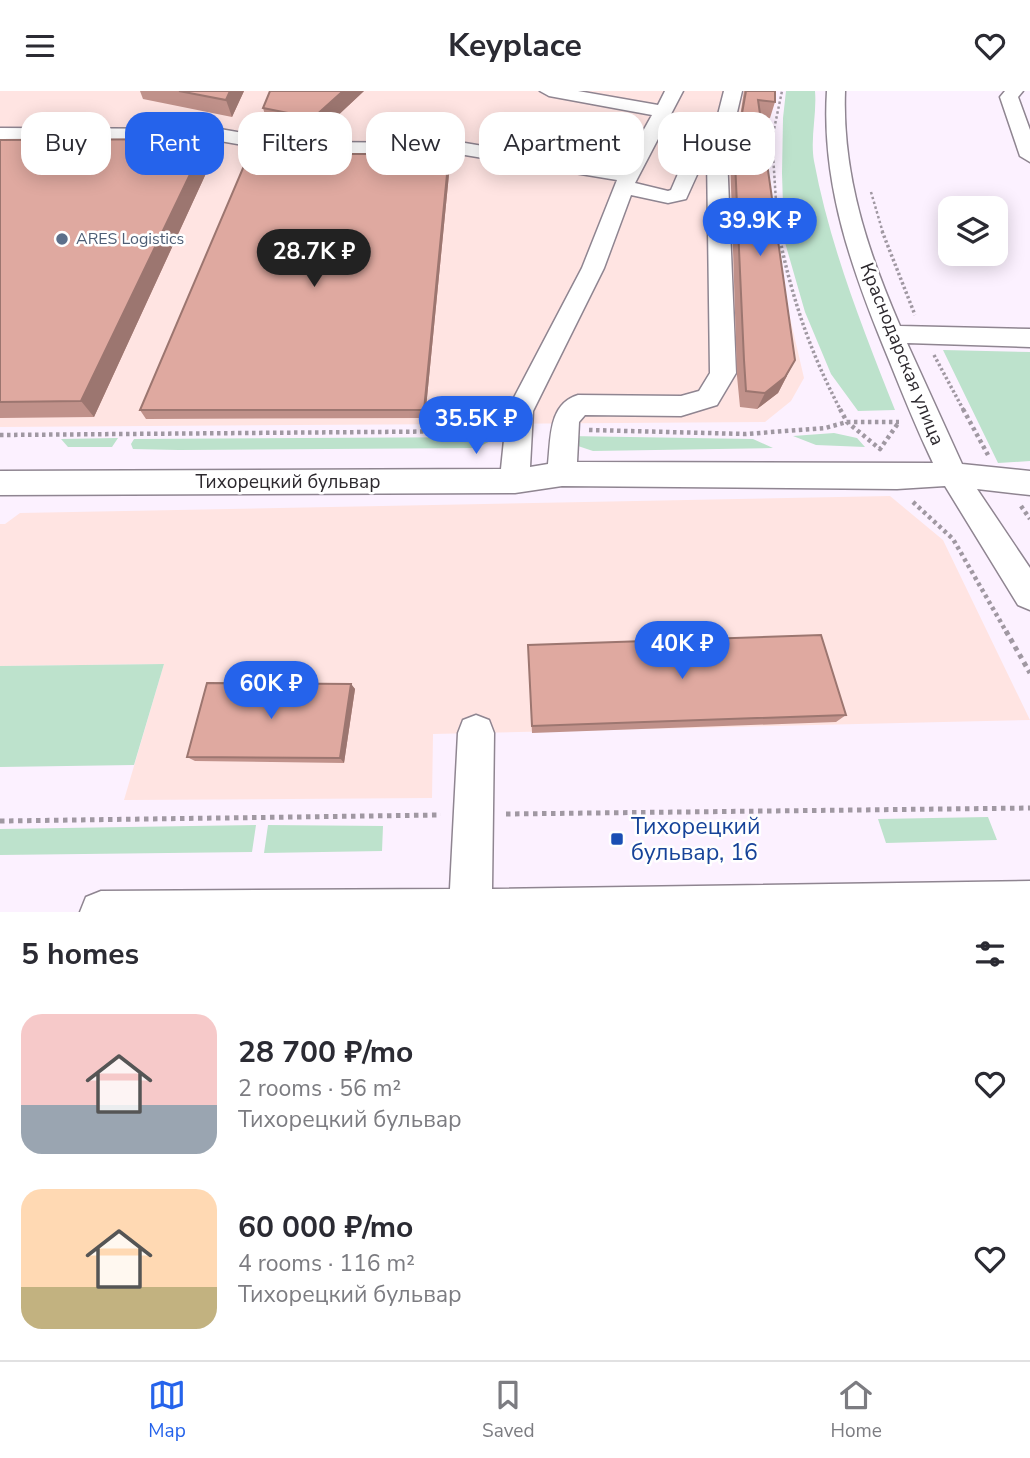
<!DOCTYPE html>
<meta charset="utf-8">
<style>
body{margin:0;font-family:"Nunito Sans",sans-serif;background:#f2f2f3;color:#2b2b33;height:100vh;display:flex;flex-direction:column;font-size:26px;white-space:nowrap}
*{box-sizing:border-box;margin:0}
p{font-size:23px;color:#7c7c81}
.icon{flex:none;width:38px;height:38px;fill:none;stroke:currentColor;stroke-width:2;stroke-linecap:round;stroke-linejoin:round}
.map{position:relative;height:821px;overflow:hidden}
.sheet{display:flex;flex-direction:column;background:#fff;flex:1}
.sheet>*{flex:none}
.banner{position:absolute;left:21px;top:21px;width:989px;height:63px;display:flex;gap:14px}
.tools{position:absolute;left:938px;top:105px;display:grid;gap:14px}
.tools a{display:grid;place-items:center;width:70px;height:70px;border-radius:14px;background:#fff;box-shadow:0 4px 18px #0003;font-size:35px}
.price{position:absolute;translate:-50% -60px;padding:0 16px;border-radius:24px;background:#2563eb;color:#fff;font-size:23px;line-height:46px;filter:drop-shadow(0 2px 4px #0008)}
.price::after{content:'';position:absolute;left:50%;top:42px;width:21px;height:16px;margin-left:-10px;background:inherit;clip-path:polygon(0 0,100% 0,50% 100%)}
.price.on{background:#222;color:#fff}
ul{padding:0;list-style:none}
li{display:flex;align-items:center;gap:21px;height:175px;padding:0 21px}
li span{display:grid;place-items:center;flex:none;width:196px;height:140px;border-radius:21px;color:#555}
li>.icon{margin-inline-start:auto}
span .icon{width:84px;height:84px;fill:#fffc;stroke-width:1}
li b{font-size:30px}
h2{display:flex;justify-content:space-between;align-items:center;height:84px;padding:0 21px;font-size:30px}
.pill{padding:0 24px;border-radius:21px;background:#fff;box-shadow:0 4px 18px #0003;font-size:24px;line-height:63px}
.pill.on{background:#2563eb;color:#fff}
header{display:flex;justify-content:space-between;align-items:center;height:91px;padding:0 21px;background:#fff;font-size:32px;font-weight:700}
.dock{display:flex;justify-content:space-around;align-items:center;height:98px;border-top:2px solid #e1e1e2;background:#fff;font-size:19px;color:#7c7c81}
.dock a{display:grid;justify-items:center;gap:4px}
.dock .on{color:#2563eb}
.map>svg:first-child{display:block}
</style>
<header><svg class="icon" aria-label="menu" viewBox="0 0 24 24"><path d="M4 6h16M4 12h16M4 18h16"/></svg>Keyplace<svg class="icon" aria-label="heart" viewBox="0 0 24 24"><path d="M12 20l-8-8c-3-5 5-10 8-4 3-6 11-1 8 4z"/></svg></header>
<div class="map">
<svg width="1030" height="821" viewBox="0 0 1030 821">
<rect width="100%" height="100%" fill="#fcf1ff"/>
<path fill="#ffe4e2" d="M0 0H774L767 45 768 132 804 287 791 310 765 331 0 336Z
M890 405 943 449 1030 629 433 643 432 707 124 709 164 573 0 575V433H5L20 422Z"/>
<path fill="#bde2cc" d="M786 0H815C817 23 810 47 814 70 830 156 863 238 895 319L858 320 831 283 805 221 784 148 782 82 783 27Z
M943 259 1030 261V370L998 372Z
M834 342 857 347 865 356 816 354 793 345Z
M568 345 753 348 773 357 593 360 575 354Z
M498 346 477 357 179 359 133 358 131 353 134 348Z
M118 347 112 356H68L61 348Z
M164 573 134 674 0 676V575Z
M988 726 997 749 886 752 878 728Z
M256 734 252 761 0 764V738Z
M268 734 383 735 382 760 264 762Z"/>
<g fill="none" stroke-linecap="round" stroke-linejoin="round">
<g stroke="#8f8591" stroke-width="3">
<path id="minor" d="M540 0H578L658 14 665 0H683L635 92 668 100 671 99 693 48 713 43 724 0H742L727 64 736 282 717 314 681 325 585 324 579 331 577 371 933 372C917 339 903 304 889 269 853 182 821 95 827 0H845C842 83 867 159 900 235L1030 238V256L907 252 962 373 1030 380V404L977 398 1030 477V519L1018 514 945 395 897 398 562 395 515 402 0 404V380L501 378 507 320 582 177 617 89 465 64 295 63 220 50 0 49V37L220 38 295 51 465 52 622 78 652 24 549 5ZM710 55 707 64 710 282 699 300 681 305 578 304C548 313 551 348 548 373L530 376 533 320 604 177 631 104 668 112 686 108Z
M1005 0H1023L1018 6 1030 39V71L1020 65 1000 6Z
M476 624 489 629 494 642 492 798 1030 790V821H80L86 806 101 800 450 798 458 642 463 629Z"/>
</g>
<path stroke="#a098a2" stroke-width="2.5" stroke-dasharray="2.5 2.5" stroke-linecap="butt" d="M871 101 883 142
M778 142 772 48 782 0"/>
<path stroke="#a098a2" stroke-width="3.5" stroke-dasharray="2.5 2.5" stroke-linecap="butt" d="M778 140C792 207 809 259 841 320
M882 140 915 224
M934 264 964 320"/>
<path stroke="#a098a2" stroke-width="4.5" stroke-dasharray="3.5 3.5" stroke-linecap="butt" d="M840 318 847 331 880 358 899 331
M963 318 988 364
M589 339 746 343 825 337 847 331H899
M0 344 493 340
M913 411 953 448 1007 542
M1021 415 1030 428"/>
<path stroke="#a098a2" stroke-width="5" stroke-dasharray="4.5 4.5" stroke-linecap="butt" d="M1006 540 1030 582
M506 723 1030 717
M0 730 441 724"/>
<use href="#minor" fill="#fff" fill-rule="evenodd"/>
</g>
<path fill="#c0918a" d="M140 0H244L232 26 143 8Z
M364 0 317 44 268 34 263 17Z
M744 0H775V11L770 27 760 26 787 285 778 302 757 318 740 316 737 285 730 64 736 38 738 39Z
M207 48 214 65 94 326 0 327V49Z
M449 63 450 73 425 327 146 328 140 319Z
M528 554 846 624 836 631 532 642Z
M351 593 355 598 344 672 195 670 187 666Z"/>
<path fill="#9c7670" d="M230 0H244L232 26 226 9Z
M343 0H364L317 44 313 27Z
M207 48 214 65 94 326 81 310Z
M449 63 450 73 425 327 424 319Z
M795 269 778 302 757 318 765 302Z
M351 593 355 598 344 672 340 667Z"/>
<path fill="#dfa9a0" stroke="#9c7670" stroke-width="2" d="M179 0H230L226 9Z
M270 0H343L313 27 263 17Z
M746 0H775V11L758 9 795 269 785 286 765 302 746 300 744 269 734 48 736 38 739 39Z
M207 48 81 310 0 311V49Z
M249 63H449L424 319H140Z
M821 544 846 624 532 635 528 554Z
M207 592 351 593 340 667 187 666Z"/>
<circle fill="#5c6f8a" stroke="#fff" stroke-width="2.5" cx="62" cy="148" r="7"/>
<rect fill="#1a4fb4" stroke="#fff" stroke-width="2.5" x="610" y="741" width="14" height="14" rx="3.5"/>
<g text-anchor="middle" dominant-baseline="central" stroke-width="5" stroke-linejoin="round" paint-order="stroke">
<g font-size="16" fill="#4e5e75" stroke="#fff" text-anchor="start">
<text x="76" y="148">ARES Logistics</text>
</g>
<g font-size="19" fill="#2d292e" stroke="#fff">
<text transform="translate(902 263) rotate(68)">Краснодарская улица</text>
<text x="288" y="391">Тихорецкий бульвар</text>
</g>
<g font-size="23" fill="#164399" stroke="#fff" text-anchor="start">
<text x="631" y="735">Тихорецкий<tspan x="631" dy="26">бульвар, 16</tspan></text>
</g>
</g>
</svg>
<div class="tools">
<a><svg class="icon" aria-label="layers" viewBox="0 0 24 24"><path d="M12 4l9 5-9 5-9-5zM3 14l9 5 9-5"/></svg></a>
</div>
<b class="price" style="left:760px;top:167px">39.9K ₽</b>
<b class="price on" style="left:314px;top:198px">28.7K ₽</b>
<b class="price" style="left:476px;top:365px">35.5K ₽</b>
<b class="price" style="left:682px;top:590px">40K ₽</b>
<b class="price" style="left:271px;top:630px">60K ₽</b>
<div class="banner">
<a class="pill">Buy</a>
<a class="pill on">Rent</a>
<a class="pill">Filters</a>
<a class="pill">New</a>
<a class="pill">Apartment</a>
<a class="pill">House</a>
</div>
</div>
<section class="sheet">
<h2>5 homes<svg class="icon" aria-label="filters" viewBox="0 0 24 24"><path d="M4 7h16M4 17h16"/><circle cx="9" cy="7" r="2"/><circle cx="15" cy="17" r="2"/></svg></h2>
<ul>
<li><span style="background:linear-gradient(#f6c9c9 65%,#9aa5b1 0)"><svg class="icon" aria-label="home" viewBox="0 0 24 24"><path d="M3 11l9-7 9 7M6 9v11h12V9"/></svg></span><div><b>28 700 ₽/mo</b><p>2 rooms · 56 m²</p><p>Тихорецкий бульвар</p></div><svg class="icon" aria-label="heart" viewBox="0 0 24 24"><path d="M12 20l-8-8c-3-5 5-10 8-4 3-6 11-1 8 4z"/></svg></li>
<li><span style="background:linear-gradient(#ffd9b3 70%,#c2b280 0)"><svg class="icon" aria-label="home" viewBox="0 0 24 24"><path d="M3 11l9-7 9 7M6 9v11h12V9"/></svg></span><div><b>60 000 ₽/mo</b><p>4 rooms · 116 m²</p><p>Тихорецкий бульвар</p></div><svg class="icon" aria-label="heart" viewBox="0 0 24 24"><path d="M12 20l-8-8c-3-5 5-10 8-4 3-6 11-1 8 4z"/></svg></li>
</ul>
</section>
<nav class="dock">
<a class="on"><svg class="icon" aria-label="map" viewBox="0 0 24 24"><path d="M3 6l6-2 6 2 6-2v14l-6 2-6-2-6 2zM9 4v14M15 6v14"/></svg>Map</a>
<a><svg class="icon" aria-label="saved" viewBox="0 0 24 24"><path d="M7 4h10v16l-5-4-5 4z"/></svg>Saved</a>
<a><svg class="icon" aria-label="home" viewBox="0 0 24 24"><path d="M3 11l9-7 9 7M6 9v11h12V9"/></svg>Home</a>
</nav>
